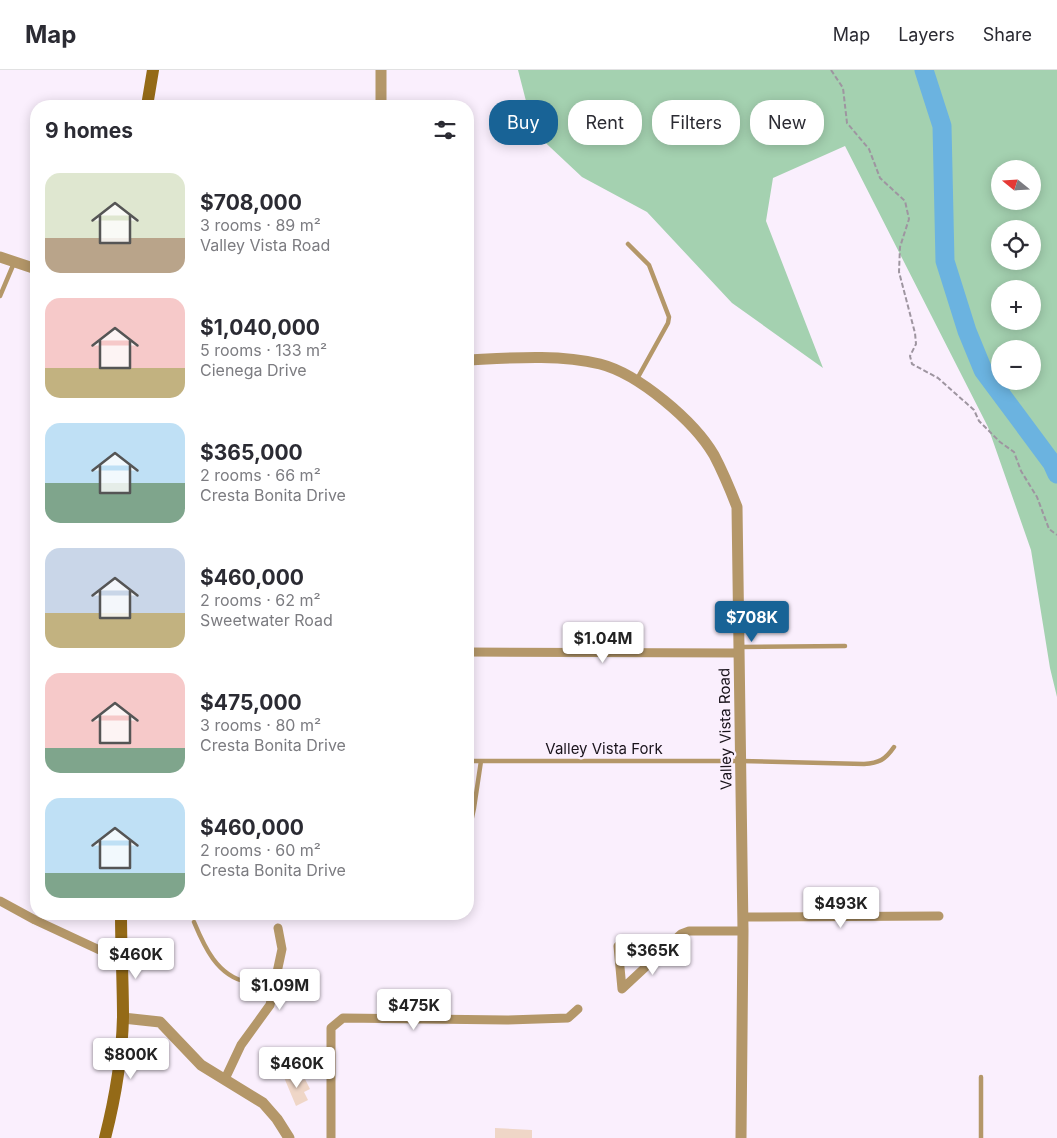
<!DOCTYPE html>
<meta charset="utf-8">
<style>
body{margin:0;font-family:Inter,sans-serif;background:#f7f7f7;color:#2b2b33;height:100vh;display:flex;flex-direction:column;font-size:19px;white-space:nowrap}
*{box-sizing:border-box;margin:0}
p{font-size:16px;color:#7c7c81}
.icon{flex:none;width:28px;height:28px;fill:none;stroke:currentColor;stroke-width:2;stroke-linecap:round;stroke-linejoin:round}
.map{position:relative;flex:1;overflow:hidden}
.side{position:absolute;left:30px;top:30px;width:444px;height:820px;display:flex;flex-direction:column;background:#fff;border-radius:20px;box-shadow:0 2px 12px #0003}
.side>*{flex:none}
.top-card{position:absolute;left:489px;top:30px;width:475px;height:45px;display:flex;gap:10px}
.needle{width:32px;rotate:288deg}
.tools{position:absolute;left:991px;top:90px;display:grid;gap:10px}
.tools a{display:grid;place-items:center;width:50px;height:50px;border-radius:50%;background:#fff;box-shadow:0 2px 12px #0003;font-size:25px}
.price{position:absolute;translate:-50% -42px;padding:0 11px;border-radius:5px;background:#fff;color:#222;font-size:16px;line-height:32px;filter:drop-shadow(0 1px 2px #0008)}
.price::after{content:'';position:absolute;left:50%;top:30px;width:15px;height:11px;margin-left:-8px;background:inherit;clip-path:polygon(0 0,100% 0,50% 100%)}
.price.current{background:#186396;color:#fff}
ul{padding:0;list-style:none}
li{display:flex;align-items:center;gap:15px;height:125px;padding:0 15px}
li span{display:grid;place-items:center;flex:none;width:140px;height:100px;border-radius:15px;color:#555}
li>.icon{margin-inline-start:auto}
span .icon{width:60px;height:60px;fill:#fffc;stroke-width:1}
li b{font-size:21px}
h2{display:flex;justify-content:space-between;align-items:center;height:60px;padding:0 15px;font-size:21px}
.tag{padding:0 18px;border-radius:20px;background:#fff;box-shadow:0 2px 12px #0003;font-size:18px;line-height:45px}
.tag.current{background:#186396;color:#fff}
header{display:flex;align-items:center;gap:30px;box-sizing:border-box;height:70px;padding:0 25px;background:#fff;border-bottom:1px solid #e1e1e2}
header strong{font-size:24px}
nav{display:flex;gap:28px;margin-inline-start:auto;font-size:18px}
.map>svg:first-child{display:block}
</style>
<header>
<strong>Map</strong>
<nav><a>Map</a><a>Layers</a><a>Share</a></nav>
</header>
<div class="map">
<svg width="1057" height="1068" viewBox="0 0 1057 1068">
<rect width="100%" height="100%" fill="#faeffd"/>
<path fill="#a4d1b0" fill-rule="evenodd" d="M518 0H1057V627L1050 598 1031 480 988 357 845 76 773 108 766 151 823 298 732 233 647 142 582 107 534 62ZM1000 99H1032V131H1000ZM1000 159H1032V191H1000ZM1000 219H1032V251H1000ZM1000 279H1032V311H1000Z"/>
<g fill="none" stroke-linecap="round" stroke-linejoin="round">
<path stroke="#6bb3e0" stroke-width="19" d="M924 0 942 56 945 191 967 261 983 300 1052 393 1057 404"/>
</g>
<path fill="#efd6c7" d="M311 987 322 988 320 1001 310 1000Z
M291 1002 296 1013 305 1009 310 1019 304 1022 308 1030 296 1036 283 1005Z
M495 1058 532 1060V1068H495Z"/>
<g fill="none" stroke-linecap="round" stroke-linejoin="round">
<path stroke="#9e95a0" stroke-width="2" stroke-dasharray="5 2.5" stroke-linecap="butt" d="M831 0 843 18 847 53 869 79 880 108 905 131 909 149 900 177 899 202 915 263 916 274 910 286 912 294 938 308 974 340 979 351 1000 372 1014 382 1021 401 1037 427 1049 459 1057 465"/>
<path stroke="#b49769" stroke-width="4.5" d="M628 174 649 195 669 247 668 253 637 309
M0 226 14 193
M740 577 845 576
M468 691H741L864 694C879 693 885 690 894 677
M468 766 474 738 481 691
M194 852C204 876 217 906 247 912 256 914 266 910 275 910
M981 1068V1007"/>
<path stroke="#b49769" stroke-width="9" d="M468 582 739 583
M0 831 35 850 121 890
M743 847 939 846
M618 876 622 919 681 864 689 861H743
M225 1009 241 975 270 935 282 879 278 858
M331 1068V958L343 948 507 950 568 948 578 939"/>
<path stroke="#b49769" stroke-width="11" d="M381 0V36
M0 187 36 199
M468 290C510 288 558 284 600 294 639 304 694 351 714 385 723 402 730 419 737 437L743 861 741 1068
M123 948 160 952 201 995 263 1033 277 1049 289 1068"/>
<path stroke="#946a17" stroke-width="12" d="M147 36 153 0
M105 1068C115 1029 122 988 123 947 123 913 121 878 121 844"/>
</g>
<g text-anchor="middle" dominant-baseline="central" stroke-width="4.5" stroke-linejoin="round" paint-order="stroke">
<g font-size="15" fill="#19131b" stroke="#faeffd">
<text transform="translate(725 659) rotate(-91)">Valley Vista Road</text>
<text x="604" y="678">Valley Vista Fork</text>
</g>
</g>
</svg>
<div class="tools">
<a><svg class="needle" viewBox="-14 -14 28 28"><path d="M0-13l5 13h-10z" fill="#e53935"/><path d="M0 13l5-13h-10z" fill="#7c7c81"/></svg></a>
<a><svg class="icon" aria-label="locate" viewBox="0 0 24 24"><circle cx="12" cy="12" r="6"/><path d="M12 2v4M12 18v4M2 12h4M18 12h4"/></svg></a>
<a>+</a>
<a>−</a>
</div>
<b class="price current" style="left:752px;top:573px">$708K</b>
<b class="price" style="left:603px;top:594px">$1.04M</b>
<b class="price" style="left:841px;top:859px">$493K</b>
<b class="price" style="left:653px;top:906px">$365K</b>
<b class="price" style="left:136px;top:910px">$460K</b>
<b class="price" style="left:280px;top:941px">$1.09M</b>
<b class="price" style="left:414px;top:961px">$475K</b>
<b class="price" style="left:131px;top:1010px">$800K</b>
<b class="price" style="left:297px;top:1019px">$460K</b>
<div class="top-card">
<a class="tag current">Buy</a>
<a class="tag">Rent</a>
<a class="tag">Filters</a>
<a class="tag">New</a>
</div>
<section class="side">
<h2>9 homes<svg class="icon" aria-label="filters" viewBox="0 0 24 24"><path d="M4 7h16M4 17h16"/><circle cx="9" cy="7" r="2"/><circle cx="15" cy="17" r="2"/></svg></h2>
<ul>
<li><span style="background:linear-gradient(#dfe7d0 65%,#b9a48a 0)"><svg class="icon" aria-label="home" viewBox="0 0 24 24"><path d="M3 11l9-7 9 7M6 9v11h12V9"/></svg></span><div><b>$708,000</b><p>3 rooms · 89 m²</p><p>Valley Vista Road</p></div></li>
<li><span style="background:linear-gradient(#f6c9c9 70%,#c2b280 0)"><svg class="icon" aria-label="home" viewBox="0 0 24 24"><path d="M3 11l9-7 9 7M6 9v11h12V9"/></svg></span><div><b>$1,040,000</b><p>5 rooms · 133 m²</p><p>Cienega Drive</p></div></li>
<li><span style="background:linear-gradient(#bfe0f5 60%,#7fa58c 0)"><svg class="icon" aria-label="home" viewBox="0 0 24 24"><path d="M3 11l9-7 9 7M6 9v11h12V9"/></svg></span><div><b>$365,000</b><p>2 rooms · 66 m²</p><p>Cresta Bonita Drive</p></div></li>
<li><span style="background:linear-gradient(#c9d6e8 65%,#c2b280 0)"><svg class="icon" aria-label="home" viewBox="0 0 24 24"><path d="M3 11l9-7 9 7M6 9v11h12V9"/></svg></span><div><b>$460,000</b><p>2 rooms · 62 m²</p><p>Sweetwater Road</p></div></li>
<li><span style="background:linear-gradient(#f6c9c9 75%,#7fa58c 0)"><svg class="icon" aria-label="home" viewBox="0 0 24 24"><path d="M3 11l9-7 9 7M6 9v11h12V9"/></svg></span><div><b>$475,000</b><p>3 rooms · 80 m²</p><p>Cresta Bonita Drive</p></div></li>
<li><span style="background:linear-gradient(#bfe0f5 75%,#7fa58c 0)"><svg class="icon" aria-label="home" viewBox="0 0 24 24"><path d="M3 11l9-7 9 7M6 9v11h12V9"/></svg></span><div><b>$460,000</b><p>2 rooms · 60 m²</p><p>Cresta Bonita Drive</p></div></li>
</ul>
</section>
</div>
